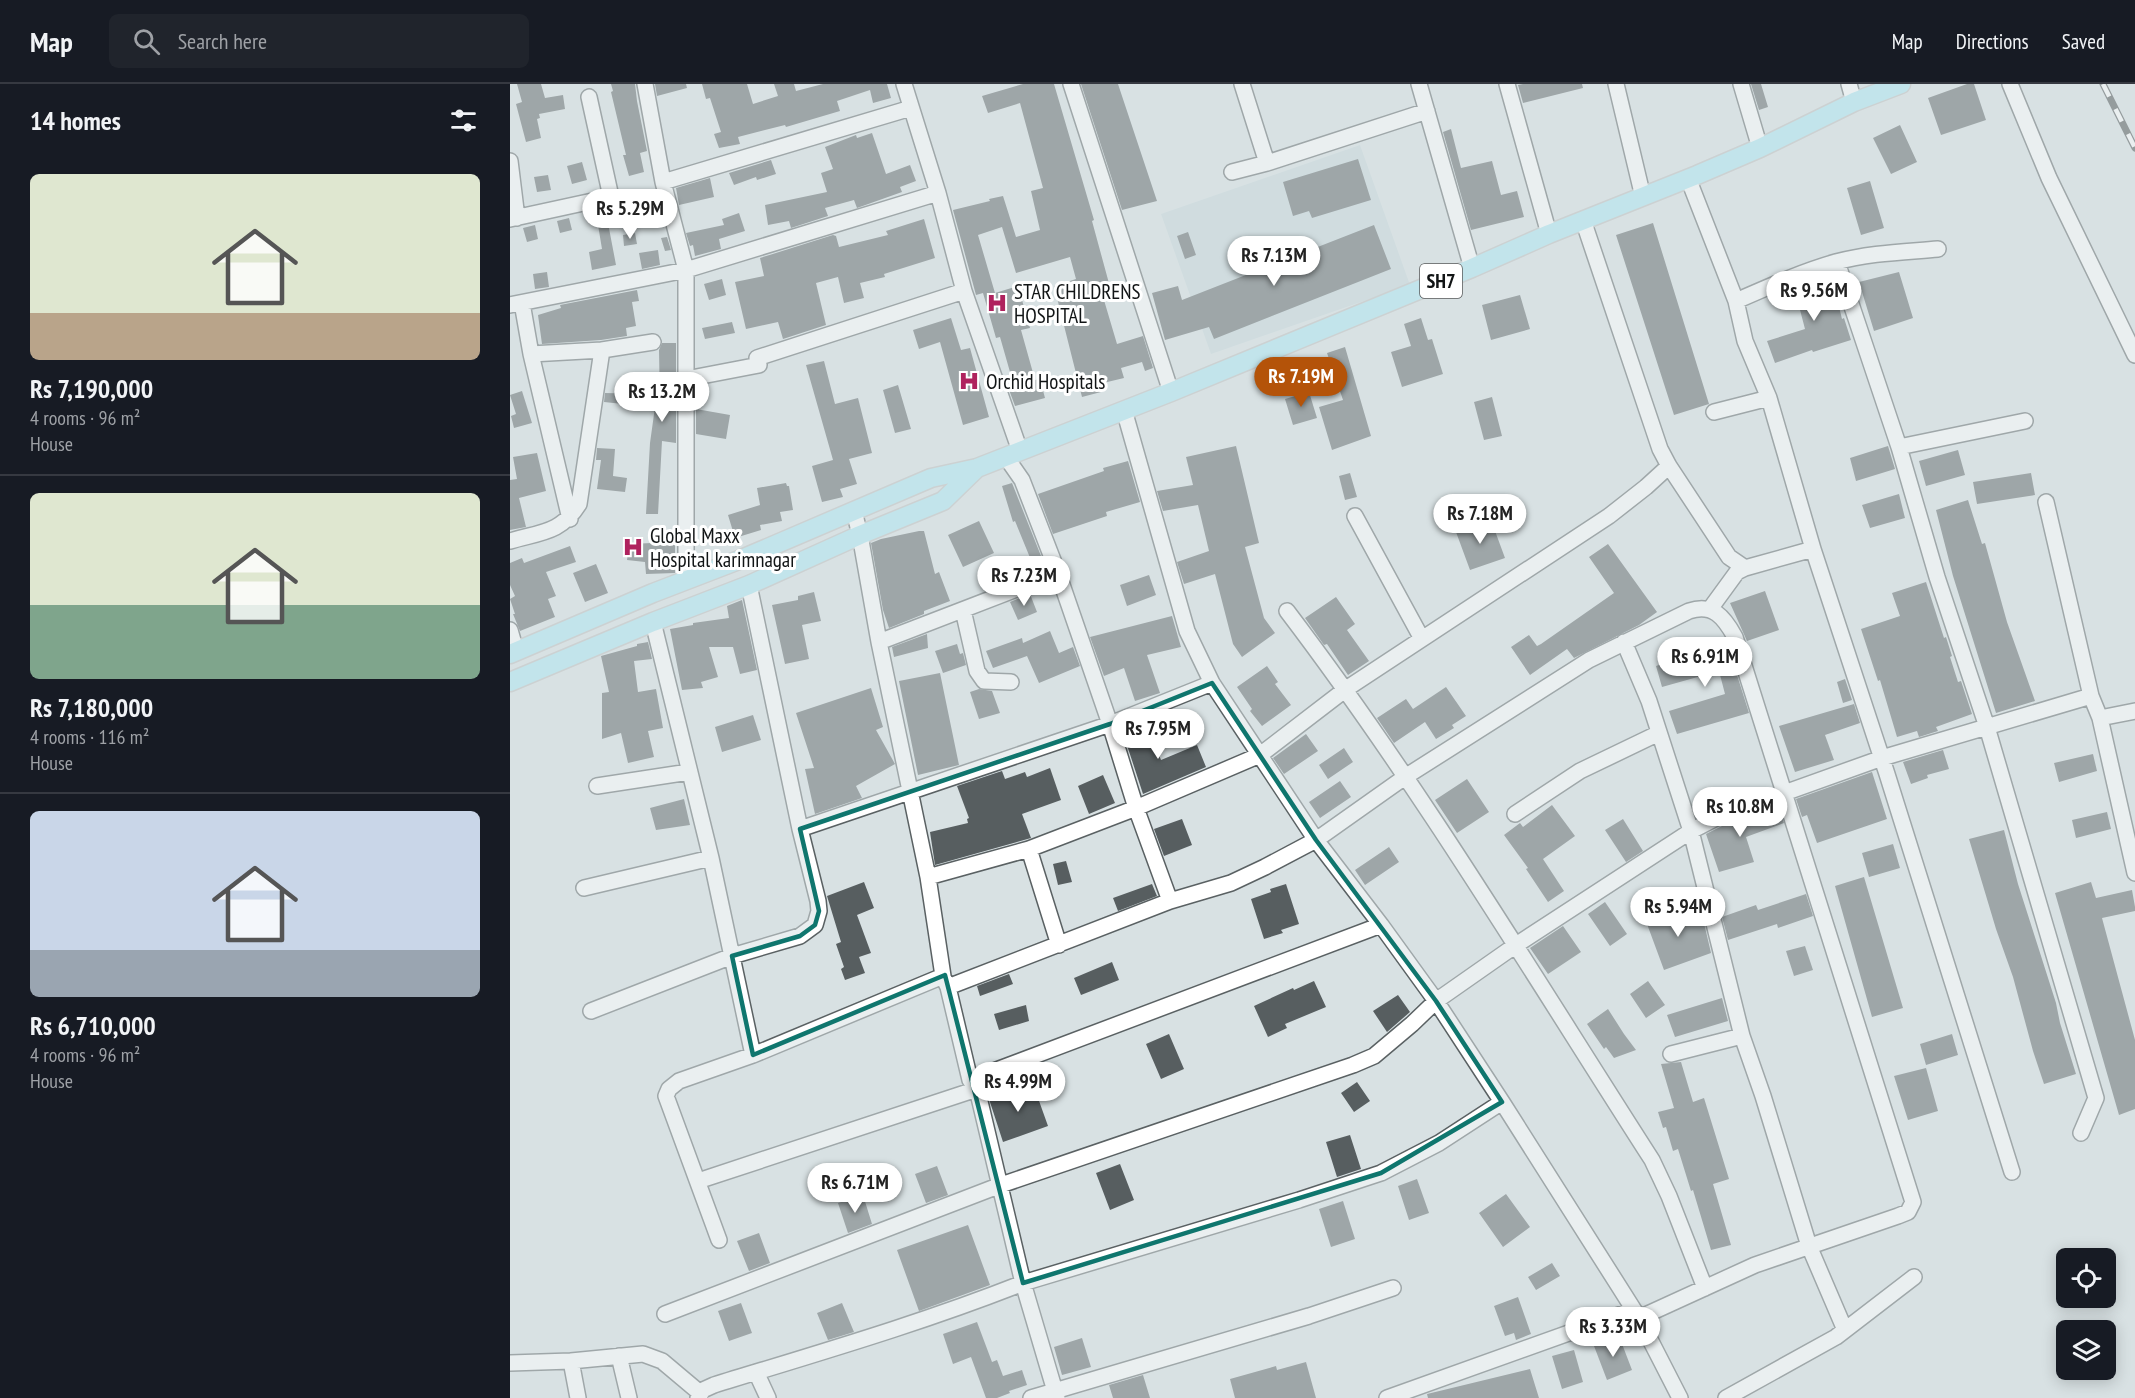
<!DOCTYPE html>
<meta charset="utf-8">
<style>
body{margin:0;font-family:"PT Sans Narrow",sans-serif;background:#20242c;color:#f1f3f6;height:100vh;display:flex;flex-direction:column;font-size:22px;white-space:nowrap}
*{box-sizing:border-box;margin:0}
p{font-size:20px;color:#9ea1a6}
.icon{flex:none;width:33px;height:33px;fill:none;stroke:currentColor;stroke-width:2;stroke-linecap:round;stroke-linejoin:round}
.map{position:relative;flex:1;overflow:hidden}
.drawer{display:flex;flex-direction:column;background:#171b24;width:510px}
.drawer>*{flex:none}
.controls{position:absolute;left:1546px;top:1164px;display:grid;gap:12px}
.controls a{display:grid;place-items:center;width:60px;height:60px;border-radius:9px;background:#171b24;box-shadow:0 3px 15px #0003;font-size:30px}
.price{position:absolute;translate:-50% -51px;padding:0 14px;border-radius:21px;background:#fff;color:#222;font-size:20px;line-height:39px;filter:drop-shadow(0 2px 3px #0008)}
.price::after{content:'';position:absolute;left:50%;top:36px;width:18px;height:14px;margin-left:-9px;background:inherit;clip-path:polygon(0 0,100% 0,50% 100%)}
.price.current{background:#b45309;color:#fff}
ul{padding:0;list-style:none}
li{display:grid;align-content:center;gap:12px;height:318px;padding:0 30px}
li+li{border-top:2px solid #363941}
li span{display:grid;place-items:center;height:186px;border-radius:9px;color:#555}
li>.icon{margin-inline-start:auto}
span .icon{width:108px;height:108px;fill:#fffc;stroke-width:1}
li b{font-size:26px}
h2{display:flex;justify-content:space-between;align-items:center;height:72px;padding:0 30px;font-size:26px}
header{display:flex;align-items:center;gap:36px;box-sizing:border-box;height:84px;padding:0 30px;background:#171b24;border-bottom:2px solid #363941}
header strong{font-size:28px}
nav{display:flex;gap:33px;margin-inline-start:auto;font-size:21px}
.search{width:420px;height:54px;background:#20242c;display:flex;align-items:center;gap:15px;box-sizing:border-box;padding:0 21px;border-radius:9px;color:#9ea1a6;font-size:22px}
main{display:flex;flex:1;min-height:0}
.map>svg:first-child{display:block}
</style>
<header>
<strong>Map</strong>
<div class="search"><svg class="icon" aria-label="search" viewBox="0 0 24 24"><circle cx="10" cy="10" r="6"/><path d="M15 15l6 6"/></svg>Search here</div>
<nav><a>Map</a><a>Directions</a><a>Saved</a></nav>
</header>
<main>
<section class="drawer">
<h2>14 homes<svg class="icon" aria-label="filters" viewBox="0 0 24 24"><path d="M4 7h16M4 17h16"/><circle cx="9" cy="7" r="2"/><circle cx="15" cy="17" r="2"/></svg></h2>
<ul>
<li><span style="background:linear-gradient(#dfe7d0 75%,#b9a48a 0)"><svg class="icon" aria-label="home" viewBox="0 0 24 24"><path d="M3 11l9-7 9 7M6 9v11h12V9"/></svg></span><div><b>Rs 7,190,000</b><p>4 rooms · 96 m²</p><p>House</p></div></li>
<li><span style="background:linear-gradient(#dfe7d0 60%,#7fa58c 0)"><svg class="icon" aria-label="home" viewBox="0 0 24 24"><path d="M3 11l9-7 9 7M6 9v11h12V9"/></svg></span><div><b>Rs 7,180,000</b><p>4 rooms · 116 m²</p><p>House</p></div></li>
<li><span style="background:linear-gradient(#c9d6e8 75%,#9aa5b1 0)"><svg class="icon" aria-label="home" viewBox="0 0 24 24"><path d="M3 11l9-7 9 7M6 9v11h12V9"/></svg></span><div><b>Rs 6,710,000</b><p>4 rooms · 96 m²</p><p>House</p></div></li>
</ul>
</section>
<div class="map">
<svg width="1625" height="1314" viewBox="0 0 1625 1314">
<rect width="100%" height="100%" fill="#d8e1e3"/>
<path fill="#c5d6da" d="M850 61 900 201 701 270 651 130Z"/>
<path fill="#575e60" d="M7 0H31L35 14 53 11 55 25 29 30 30 34 27 35 31 54 16 58 6 20 12 18Z
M101 0H125L127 17 137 67 130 69 134 88 119 92 113 71H116L101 8 103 7Z
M145 0H176L177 4 147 12Z
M192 0H237L243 20 268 12 264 0H284L286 7 313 0H377L381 14 363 19 360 6 327 17 330 27 276 43 275 41 228 53 230 60 209 64 204 50 211 48 200 14 196 15Z
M513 0H544L584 136 582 137 600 203 591 206 607 260 633 252 643 284 635 287 632 278 611 284 614 294 589 300 591 308 572 313 544 202 566 195 560 173 506 189 492 143 468 151 485 209 508 202 520 244 511 246 525 296 530 295 535 314 505 322 498 303 504 302 490 253 486 254 473 209 466 211 443 126 480 117 479 115 493 112 506 153 530 146 521 107 533 104 510 19 478 29 472 12Z
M571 0H608L647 117 612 126Z
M1013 0H1072L1073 4 1013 19 1008 1Z
M1241 0H1251L1258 23 1249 26Z
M1457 0H1464L1476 36 1431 51 1418 14Z
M1390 41 1407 78 1381 90 1363 54Z
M941 45 951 84 982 77 991 111 1007 107 1014 133 961 146 933 48Z
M362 49 376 90 400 81 406 97 390 103 392 108 347 124 344 116 315 124 318 132 281 144 279 137 258 141 255 121 317 108 311 89 323 85 315 63 346 51 347 54Z
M848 75 861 116 802 134 799 127 783 132 773 98Z
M261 76 266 90 247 96 246 93 224 101 219 89Z
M72 78 77 96 62 100 57 82Z
M38 91 41 106 27 108 24 93Z
M200 94 204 113 169 121 166 104Z
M1360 97 1374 144 1351 151 1337 104Z
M146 108 153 136 126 142 122 112Z
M229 129 235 147 209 155 211 165 185 172 183 161 180 162 176 149 214 141 212 135Z
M59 134 62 146 50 149 47 137Z
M414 135 425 174 374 190 375 193 350 199 354 214 334 219 328 193 306 199 316 241 273 255 268 238 236 245 225 198 254 192 250 174 323 151 326 152 329 163 378 151 376 147Z
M98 139 106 181 82 186 79 168 92 165 88 141Z
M1143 139 1199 320 1164 331 1106 151Z
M25 141 28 155 17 158 13 144Z
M864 141 881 185 704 255 699 243 655 256 642 209 668 202 672 216Z
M678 148 686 171 675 175 667 152Z
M125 149 127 160 114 162 113 151Z
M157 153 161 166 155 167 151 154Z
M148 166 150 181 132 185 129 169Z
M37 188 39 203 25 205 23 190Z
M1389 188 1403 234 1364 247 1349 198Z
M1321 190 1332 235 1334 234 1341 256 1303 268 1302 266 1265 279 1257 257 1295 245 1284 203Z
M212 195 216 211 199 216 194 200Z
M127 206 129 217 122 218 126 242 116 244 117 252 91 256 32 260 28 231 51 224 50 221Z
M1010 211 1020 245 981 256 972 221Z
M441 234 451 266 460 264 479 333 453 341 430 258 409 265 403 246Z
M911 234 918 256 922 255 933 290 892 303 881 268 901 262 894 240Z
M222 238 225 249 195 255 192 244Z
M152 259H166V359L152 357 148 430H136L140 359 145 323H150L149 266Z
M835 263 861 352 822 366 809 323 833 316 817 269Z
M314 277 325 320 348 314 362 369 339 375 347 400 330 405 333 413 312 418 302 382 323 376 296 281Z
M388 301 401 345 385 349 373 306Z
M12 307 22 339 4 344 1 332 6 330 0 311Z
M799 308 807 334 783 341 775 315Z
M95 309 135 310 137 325 113 324V320L94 318Z
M982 313 992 352 974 356 964 318Z
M186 325 220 331 216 355 186 350Z
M726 362 749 459 735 463 754 534 765 549 732 573 723 560 705 490 674 500 667 478 699 467 688 421 653 427 647 407 683 401 676 373Z
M1378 362 1385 385 1346 397 1340 374Z
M87 364 105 365 103 392 117 394 115 408 87 405 91 376H86Z
M1448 366 1455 391 1416 402 1409 377Z
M27 369 36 407 9 414 16 443 0 446V396L7 395 3 373Z
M618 377 630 418 596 428 597 432 543 450 528 410 594 387 593 384Z
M840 389 847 413 835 416 829 392Z
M1521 389 1525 411 1467 420 1463 398Z
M276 399 277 402H279L283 426 270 428 272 437 250 441 251 446 225 454 218 431 250 421 247 404Z
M502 399 533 477 523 481 505 437 503 438 492 402Z
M1389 410 1395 434 1360 444 1352 421Z
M1458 416 1472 460 1475 459 1497 538 1525 617 1486 629 1443 492 1426 426Z
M981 436 995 474 960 486 946 448Z
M469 437 484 469 453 483 438 451Z
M409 447H414L425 490 429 488 440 517 414 527V530L379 544 373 526 361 459 371 455Z
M165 458V489L136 490 135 478 117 476 119 460Z
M1098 460 1147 528 1129 541 1064 574 1057 565 1020 591 1001 563 1019 551 1027 562 1031 560 1104 509 1079 473Z
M60 462 66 478 36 488 46 512 38 515 45 533 10 547 3 530H5L0 515 5 512 0 501V479L12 474 14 479Z
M86 480 98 509 75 518 63 489Z
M639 491 646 511 617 522 610 501Z
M1416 498 1434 554 1436 553 1442 572 1440 573 1448 598 1451 597 1462 630 1426 643 1428 647 1409 653 1407 647 1387 653 1370 596 1368 597 1351 545 1390 532 1382 509Z
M1255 507 1269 546 1237 557 1220 519Z
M304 508 311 537 292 541 299 575 275 580 262 521 288 516V512Z
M520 510 527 528 508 536 500 518Z
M826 513 845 540 837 546 859 577 838 591 817 560 814 561 795 534Z
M232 516 247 586 230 590 223 563H199L208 593 191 598 193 604 172 606 160 545 183 541V539L219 534 217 522Z
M662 532 671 563 637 571 650 609 625 617 614 584 594 592 580 553Z
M540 547 549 569 563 563 570 582 529 599 517 572 483 584 476 567 512 554 513 559Z
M417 550 418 564 384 573 382 563Z
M138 558 142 575 124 577 128 608 146 605 153 644 138 647 144 673 118 679 111 649 92 655V609L99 608 91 572 127 562V560Z
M1217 559 1239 629 1167 650 1159 627 1215 610 1209 587 1152 603 1146 582Z
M447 560 450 570 453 569 456 581 433 589 425 567Z
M757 582 768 598 765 600 781 621 752 642 740 627 742 625 727 603Z
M430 589 449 681 408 691 389 597Z
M1335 595 1342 616 1333 619 1327 598Z
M936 603 956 632 942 641 944 644 926 655 915 638 884 659 867 634 896 615 903 625Z
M361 604 373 643 366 646 385 680 346 702 352 714 305 730 295 685 304 684 286 629Z
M469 605 482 607 490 629 469 635 460 608Z
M1344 620 1350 639 1315 651 1324 676 1285 688 1269 642Z
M243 631 251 656 212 668 205 643Z
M635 636 651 676 687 661 696 683 633 710 612 646Z
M796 650 808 667 774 690 763 674Z
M834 664 843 678 818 695 809 681Z
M1433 666 1439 685 1417 691 1418 694 1401 700 1393 678Z
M1583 670 1587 687 1549 698 1544 679Z
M540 684 551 716 512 730 521 754 425 781 420 748 458 739 457 735 459 734 447 702 492 687 495 695 515 688 517 693Z
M1362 688 1377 735 1307 759 1297 731 1292 733 1286 715Z
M593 691 605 719 579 730 568 702Z
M957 695 979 728 947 749 925 716Z
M830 697 841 713 810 734 799 718Z
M174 715 180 741 146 746 140 724Z
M1042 721 1065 752 1033 775 1054 807 1038 818 1016 785 1018 784 994 751 1010 739 1013 743Z
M1268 722 1274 739 1236 753 1244 778 1209 788 1196 750 1214 741Z
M1597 728 1601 745 1566 754 1562 736Z
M672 735 682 761 654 772 644 745Z
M1113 735 1133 767 1116 778 1095 746Z
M1494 746 1508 800 1546 919 1550 939 1566 990 1534 1000 1523 967 1503 893 1486 845 1459 755Z
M1383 760 1390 784 1359 793 1352 769Z
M879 763 889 778 855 801 845 786Z
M556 777 562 798 548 801 543 780Z
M1354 793 1393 924 1362 933 1325 802Z
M354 798 364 824 347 831 361 869 349 873 355 889 335 896 331 885 334 883 326 860 331 858 317 812Z
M1581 798 1586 814 1622 806 1625 823V827L1592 834 1625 956V1025L1609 1031 1545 809Z
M642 800 647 812 608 827 603 814Z
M776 800 789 840 771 846 773 849 754 855 741 815 761 808 760 805Z
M1296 810 1303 832 1268 844 1267 840 1218 856 1212 833 1246 821 1248 826Z
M1095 818 1117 850 1100 862 1078 830Z
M1177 822 1185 842 1194 839 1201 869 1154 886 1137 840V835Z
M1053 842 1071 868 1038 890 1020 864Z
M1295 862 1303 886 1284 892 1276 867Z
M602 878 609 896 571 911 564 894Z
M499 890 503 900 470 912 467 902Z
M804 897 816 923 775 940 777 944 758 953 744 922 783 904 784 906Z
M1138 897 1155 921 1136 934 1120 910Z
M888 911 900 928 877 948 863 927Z
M1212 914 1218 937 1165 953 1157 931Z
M516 921 519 937 489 946 484 930Z
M1098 925 1114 950 1126 966 1104 974 1096 963 1094 965 1077 940Z
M659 950 674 985 651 995 636 960Z
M1442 950 1448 971 1416 981 1410 960Z
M1171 978 1183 1018 1194 1014 1219 1095 1203 1100 1221 1161 1201 1166 1183 1106 1181 1107 1168 1065 1163 1067 1156 1043 1153 1044 1148 1028 1164 1024 1151 980Z
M1416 984 1428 1027 1398 1036 1384 992Z
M847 998 860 1017 844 1028 831 1009Z
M523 1000 538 1042 493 1058 479 1015Z
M840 1051 851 1085 827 1093 816 1058Z
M610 1080 624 1116 600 1126 586 1089Z
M427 1082 438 1111 416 1119 405 1090Z
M907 1095 919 1129 899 1136 888 1102Z
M996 1110 1020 1143 993 1163 969 1129Z
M353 1111 362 1140 338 1149 328 1119Z
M833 1117 845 1155 821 1163 809 1125Z
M458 1141 480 1201 409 1227 387 1166Z
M249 1149 260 1179 239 1187 227 1157Z
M1042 1179 1050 1192 1026 1206 1018 1193Z
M1008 1213 1021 1250 1006 1256 1004 1249 995 1252 984 1222Z
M231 1219 242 1249 219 1257 208 1227Z
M332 1219 344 1248 318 1256 307 1229Z
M467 1238 482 1278 487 1276 493 1292 512 1286 517 1301 499 1307 500 1309 487 1314H476L461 1273 443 1280 433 1250Z
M1109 1252 1122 1286 1097 1296 1084 1262Z
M572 1254 581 1283 552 1291 544 1263Z
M1064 1266 1073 1298 1052 1305 1042 1272Z
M796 1278 806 1314H725L720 1295 766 1282 767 1286Z
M1020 1285 1029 1314H918L917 1310Z
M633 1291 640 1314H603L599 1301Z"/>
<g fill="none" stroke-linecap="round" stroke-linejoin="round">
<g stroke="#5a6163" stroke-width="18">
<path id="minor" d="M135 0 153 98 176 186V497
M394 0 428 109 454 207 510 367
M561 0 661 308
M732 0 757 79
M909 0 962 184
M997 0 1039 150
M1106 0 1133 113
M1231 0 1250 64
M1339 0 1344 18
M1500 0 1539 94 1625 271
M0 77 7 134
M722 88 757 79 917 27
M1178 94 1226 217 1235 257 1259 314 1303 465 1377 690 1502 1088
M153 98 401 24
M0 135 101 113 79 13
M1073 136 1150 365 1159 382 1219 473 1235 484 1303 465
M1327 178 1389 363 1427 493 1477 643 1586 1014 1571 1049
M1226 217C1258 203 1291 188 1326 178 1359 169 1394 168 1428 165
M12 219 21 270 60 435
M0 221 176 186 428 109
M21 270 92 266
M247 274 454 207
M176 295 249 281
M614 326 677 547 702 599
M1204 328 1259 314
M1389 363 1515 337
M496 373 512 396 548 489
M1536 418 1581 612 1590 634 1625 789
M845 432 912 555
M0 457C31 448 51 449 69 420L92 266 143 258
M1200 525 1227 488 1235 484
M453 526 467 587 474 597 501 598
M777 527C910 702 1023 891 1142 1076L1159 1112 1195 1204
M143 538 201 774 243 971 433 892 418 793 369 558 350 451 344 427
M0 546 6 567
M369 558 548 489 600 640 626 724 660 817
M1114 558 1139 617 1181 747 1232 952 1253 1012 1299 1162 1335 1246
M1590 634 1625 627
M87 702 179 688
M1005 730 1070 687 1149 649
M290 745 600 640 702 599 806 756 871 841 926 917 992 1018 1129 1234 1245 1181 1388 1132 1398 1128 1403 1118 1225 553C1214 533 1203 519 1179 527L1079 576 895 693 806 756 755 783 721 799 660 817 438 903
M519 765 549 861
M418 793 519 765 626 724 750 671 836 605 1099 432 1136 403 1159 382
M74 804 201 774
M434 895 438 903 460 996 467 1005 513 1199 547 1314
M81 927 222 872 290 852 305 841 309 827 308 817 290 745 239 501
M1161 970 1232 952
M460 996 871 841
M188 1097 467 1005
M209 1156 156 1012 159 1005 169 997 243 971
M155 1230 488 1102 843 981 864 972 902 940 926 917 1006 861 1181 747 1210 732 1372 674 1581 612
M1129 1234 1170 1314
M109 1272 119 1314
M61 1277 133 1270 152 1277 190 1309
M0 1279 61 1277 68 1314
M246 1288 258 1314
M188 1314 193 1306 204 1301C308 1269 412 1239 513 1199L789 1116 871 1089 929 1059 992 1018
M521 1314 799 1232 883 1204
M877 1314 1123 1226
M1216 1314 1326 1253 1404 1193"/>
</g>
<g stroke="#bcbdbd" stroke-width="21">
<path id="major" d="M0 570 143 509 234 474 421 394 467 384 661 308 962 184 1039 150 1187 91 1250 64 1344 18 1391 0
M0 598 143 538 239 501 350 451 433 417 467 384"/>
</g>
<use href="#minor" stroke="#fff" stroke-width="15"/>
<use href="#major" stroke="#a7e7f3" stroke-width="18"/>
<g stroke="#434748" stroke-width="7">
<path id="rail" d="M1593 0 1625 64"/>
</g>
<use href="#rail" stroke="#fff" stroke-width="4.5" stroke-dasharray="14" stroke-linecap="butt"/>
</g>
<path d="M0 0H1625V1314H0ZM702 599 806 756 926 917 992 1018 871 1089 513 1199 435 891 243 971 222 872 290 852 305 841 309 827 290 745 600 640Z" fill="#d8e1e3" fill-opacity=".55" fill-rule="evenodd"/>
<path fill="none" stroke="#0f766e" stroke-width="4.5" stroke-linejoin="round" d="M702 599 806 756 926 917 992 1018 871 1089 513 1199 435 891 243 971 222 872 290 852 305 841 309 827 290 745 600 640Z"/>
<defs>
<g id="hospital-bare" transform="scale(1.62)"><path d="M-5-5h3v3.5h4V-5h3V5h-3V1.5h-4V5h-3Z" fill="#af225e" stroke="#fff" stroke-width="2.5" paint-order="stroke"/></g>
</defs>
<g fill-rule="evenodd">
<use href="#hospital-bare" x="487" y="219"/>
<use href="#hospital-bare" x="459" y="297"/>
<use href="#hospital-bare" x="123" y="463"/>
</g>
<g text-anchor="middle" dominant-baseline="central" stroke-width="6" stroke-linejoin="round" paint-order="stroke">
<rect fill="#fff" stroke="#585a5b" stroke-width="1.5" x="910" y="180" width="42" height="34" rx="4.5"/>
<g font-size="20" font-weight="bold" fill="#111415">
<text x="931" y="197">SH7</text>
</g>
<g font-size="21" fill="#111415" stroke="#fff" text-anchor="start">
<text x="504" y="207">STAR CHILDRENS<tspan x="504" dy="24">HOSPITAL</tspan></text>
<text x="476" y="297">Orchid Hospitals</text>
<text x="140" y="451">Global Maxx<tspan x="140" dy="24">Hospital karimnagar</tspan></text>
</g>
</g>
</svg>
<div class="controls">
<a><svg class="icon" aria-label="locate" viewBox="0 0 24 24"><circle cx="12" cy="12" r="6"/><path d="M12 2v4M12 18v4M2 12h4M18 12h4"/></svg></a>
<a><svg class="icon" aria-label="layers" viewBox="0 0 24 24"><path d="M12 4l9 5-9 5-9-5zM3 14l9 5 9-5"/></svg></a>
</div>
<b class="price" style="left:120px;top:156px">Rs 5.29M</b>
<b class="price" style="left:764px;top:203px">Rs 7.13M</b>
<b class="price" style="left:1304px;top:238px">Rs 9.56M</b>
<b class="price current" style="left:791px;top:324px">Rs 7.19M</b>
<b class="price" style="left:152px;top:339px">Rs 13.2M</b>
<b class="price" style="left:970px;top:461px">Rs 7.18M</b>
<b class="price" style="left:514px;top:523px">Rs 7.23M</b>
<b class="price" style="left:1195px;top:604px">Rs 6.91M</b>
<b class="price" style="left:648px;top:676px">Rs 7.95M</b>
<b class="price" style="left:1230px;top:754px">Rs 10.8M</b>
<b class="price" style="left:1168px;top:854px">Rs 5.94M</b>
<b class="price" style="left:508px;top:1029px">Rs 4.99M</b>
<b class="price" style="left:345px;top:1130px">Rs 6.71M</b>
<b class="price" style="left:1103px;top:1274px">Rs 3.33M</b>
</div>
</main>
